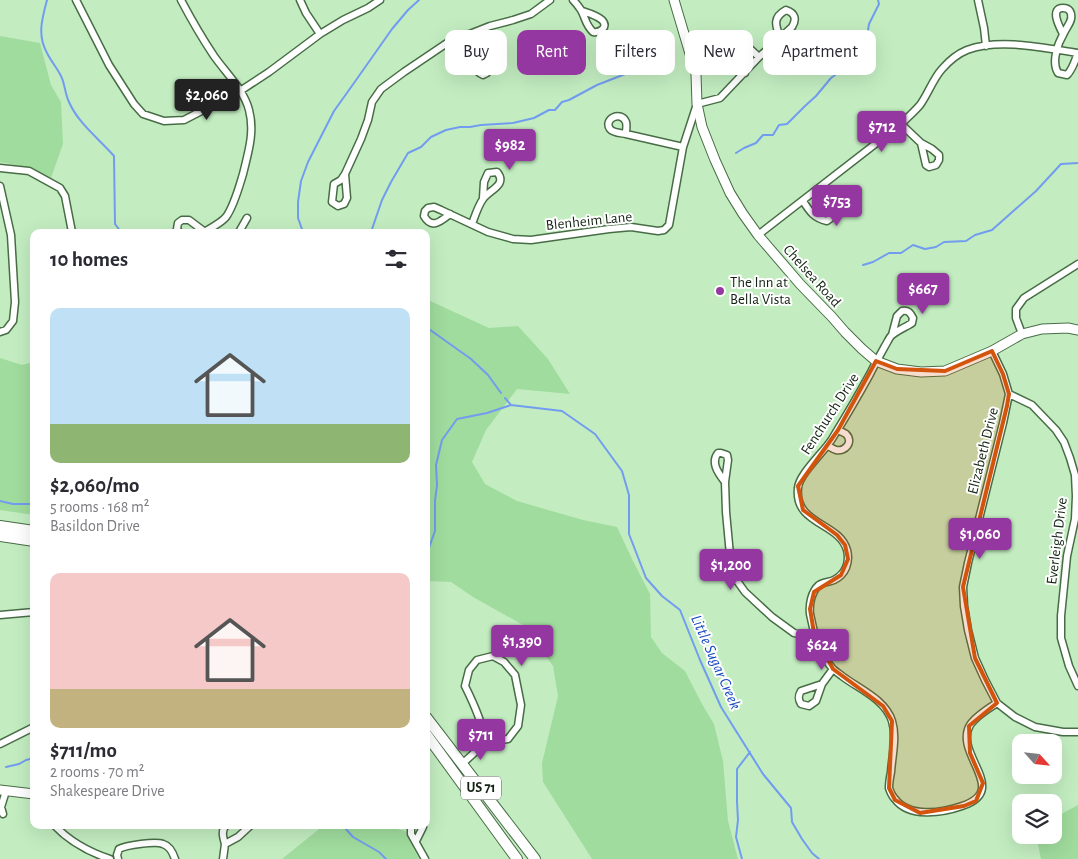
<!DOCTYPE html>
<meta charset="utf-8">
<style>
body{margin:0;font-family:"Alegreya Sans",sans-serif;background:#f7f7f7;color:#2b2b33;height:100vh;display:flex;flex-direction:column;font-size:19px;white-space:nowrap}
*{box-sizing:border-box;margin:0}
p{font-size:16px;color:#7c7c81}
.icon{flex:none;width:28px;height:28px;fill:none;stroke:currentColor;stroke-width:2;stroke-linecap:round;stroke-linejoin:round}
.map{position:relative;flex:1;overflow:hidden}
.sheet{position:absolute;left:30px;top:229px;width:400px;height:600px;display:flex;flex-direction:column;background:#fff;border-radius:10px;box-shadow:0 5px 20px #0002}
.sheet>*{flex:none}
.hud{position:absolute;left:445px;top:30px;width:475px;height:45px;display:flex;gap:10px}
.needle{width:32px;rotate:117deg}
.fabs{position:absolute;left:1012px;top:734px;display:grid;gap:10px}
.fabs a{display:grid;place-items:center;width:50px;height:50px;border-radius:10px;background:#fff;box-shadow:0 5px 20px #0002;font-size:25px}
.price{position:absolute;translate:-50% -42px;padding:0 11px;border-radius:5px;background:#9537a0;color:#fff;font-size:16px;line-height:32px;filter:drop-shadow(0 1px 2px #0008)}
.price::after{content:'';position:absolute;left:50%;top:30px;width:15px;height:11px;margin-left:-8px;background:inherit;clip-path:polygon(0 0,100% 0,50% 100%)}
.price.current{background:#222;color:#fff}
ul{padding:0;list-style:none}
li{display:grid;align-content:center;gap:10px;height:265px;padding:0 20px}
li span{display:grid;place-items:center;height:155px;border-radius:10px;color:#555}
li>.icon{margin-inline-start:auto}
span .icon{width:90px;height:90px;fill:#fffc;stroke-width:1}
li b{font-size:21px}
h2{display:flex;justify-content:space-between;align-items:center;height:60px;padding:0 20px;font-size:21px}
.chip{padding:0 18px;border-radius:10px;background:#fff;box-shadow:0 5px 20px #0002;font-size:18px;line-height:45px}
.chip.current{background:#9537a0;color:#fff}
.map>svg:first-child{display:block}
</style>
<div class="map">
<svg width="1078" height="859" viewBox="0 0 1078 859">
<rect width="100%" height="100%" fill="#c3edc1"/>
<path fill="#a0dc9d" d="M0 36 40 43 51 85 61 102 63 144 51 178 31 168 0 162Z
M426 299 489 328 518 326 548 359 570 394 517 389 486 430 472 462 485 484 517 501 583 520 617 527 633 561 650 594 651 637 662 653 685 671 702 704 714 724 723 761 728 821 738 859H592L543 782 542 763 558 696 553 666 525 626 473 597 451 582 426 581Z
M0 358 22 365 34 362V515L0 510Z
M1078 805V859H1041L1036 835H1054V818Z
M324 825H382L405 831 419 859H282Z"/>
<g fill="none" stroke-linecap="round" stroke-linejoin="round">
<path stroke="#729cef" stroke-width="2" d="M47 0C42 19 37 35 47 53 51 61 57 68 61 76 65 84 65 94 69 102 78 123 99 139 114 156L115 224 121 232
M736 153 744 148 756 143 763 135H773L779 125 787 124 805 106 816 96 831 78 847 66 859 52 866 42 869 24 879 4 878 0
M303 232 298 218V202L301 181 308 162 334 111 354 83 392 29 408 10 419 0
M371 232 382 200 391 182 408 153 421 147 431 137 446 130 460 127H470L481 125 513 123 534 118 549 110H555L562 102 569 100 597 85 633 71 650 73
M863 265 873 262 889 253H901L913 245 925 249 936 247 944 242 966 241 975 235 992 230 1036 191 1061 164 1078 163
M426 327 471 359 488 375 501 393
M505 398 511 405
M0 501 13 504H34
M426 556 435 531V501L437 485 436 465 442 440 457 419 487 413 511 405 562 411 595 434 622 471 629 495V534L646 578 662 596 680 610 700 660 721 707 763 774 791 808 792 822 802 839 812 853 819 859
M6 767 19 764 26 760 34 758
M346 825 345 828 353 837 379 852 386 859
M742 859 736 837 738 820 737 802V769L750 752"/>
<g stroke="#486d46" stroke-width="9">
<path id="street" d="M76 0 109 65 134 104 143 114 164 121 184 120 240 91 269 72 320 34 343 20 368 8 380 0
M181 0C191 19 202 38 214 56 226 73 244 90 249 110 255 132 248 153 243 174 239 187 234 206 226 217 221 223 211 228 204 232
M300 0 306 13 320 34
M573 0C576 3 579 7 581 10 586 19 585 24 593 32 600 33 609 27 602 20 596 15 588 13 582 11
M978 0 984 28 986 46
M469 34C471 39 474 44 475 50 476 60 470 69 483 75 489 73 491 69 492 63L484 53 475 48
M1063 34C1060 28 1049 8 1063 8 1070 8 1072 13 1071 19 1070 24 1066 28 1064 33 1058 43 1051 62 1058 73L1067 75C1073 69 1075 60 1078 53
M745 73 732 60 731 52 738 44 747 46 759 57
M901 124 921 143 926 165 929 167 936 165 939 160V155L932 149 921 143
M626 134C621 133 613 133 610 129 603 119 621 110 626 122 627 125 626 131 626 134L683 147
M0 168 29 171 60 188 65 196 72 232
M345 174 347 198 344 204 338 206 332 202 334 184 341 180 345 174 361 139 368 120 372 102 381 89 404 72 447 43 490 26 513 20 531 14 550 0
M0 186 11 235 15 302 13 321 6 330 0 332
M803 201C810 212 814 218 827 221 843 211 828 197 820 187
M450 214C441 221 432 230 424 216L425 211 428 208 434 207 441 210 488 232 513 239 531 240 609 229 631 227 658 231 664 230 669 225 683 147 697 104 720 98 759 57 792 27C797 19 795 13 786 10 773 17 775 25 780 37
M472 224C475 216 478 206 483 199 489 190 508 185 497 172L488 173 484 182 483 198
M179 232 177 229 178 223 182 220H189L205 232
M239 232 247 218
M758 235 901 124C907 118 914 112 920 105 928 94 933 79 942 69 949 61 957 54 967 50 1000 38 1044 48 1078 53
M1022 334 1016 318V309L1024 298 1078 264
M892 335 897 316 902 311C908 310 910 312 913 318L912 323C906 327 896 331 891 336 889 338 887 343 885 346 880 355 875 364 870 374 858 396 845 418 832 439 824 452 799 474 798 488 794 525 839 522 847 550 850 562 846 574 834 580 830 582 823 582 819 585 811 592 809 605 810 614 813 632 821 656 833 669 836 672 840 674 842 676 859 689 885 699 892 721 897 737 892 756 891 772 890 777 889 784 889 788 890 791 893 797 895 799 909 818 942 813 962 806 1011 790 953 754 970 725 976 716 989 708 997 703
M992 351 1003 374 1009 394 1003 423 968 563 963 587 964 606 968 630 975 658 985 680 997 703 1015 717 1035 727 1063 732H1078
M1009 394 1032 405 1056 430 1064 442 1070 458 1075 475 1076 496 1075 519 1067 556 1061 616V638L1069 666 1078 686
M828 446C830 447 833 449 836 450 845 452 854 442 846 434 843 432 840 431 838 430
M725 482C719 474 710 463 718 453H721L727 455 728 460 725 482 726 512 730 555 735 578 745 592 772 617 794 633 806 636 814 633
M0 615 34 612
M493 656 504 662 515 675 521 705 518 726 508 739 486 742C482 722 474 704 465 686L469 670 477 660Z
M822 684 816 701 809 706 801 704C798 699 798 696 801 691L822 684 833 669
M0 744 34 727
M462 764 486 742
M3 814 1 807 6 791
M54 825C69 841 89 852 110 859
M226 825C221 831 223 837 225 844L238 837 251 825
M411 825V834L425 859
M416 841 423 827 422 825
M118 859 117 855 119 849C126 845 156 841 163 844 170 846 173 853 175 859
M223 859 225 844"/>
</g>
<g stroke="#486d46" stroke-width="11">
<path id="secondary" d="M674 0 696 74 697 104 702 127 715 160 730 193 743 214 758 235 800 284 832 317 845 332 862 349 876 361 897 369 921 372 945 371 992 351 1022 334 1042 329 1068 328 1078 330
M0 790 34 794"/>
</g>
<g stroke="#486d46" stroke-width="12">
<path id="primary" d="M0 526 34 531
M0 536 34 541
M426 717 535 859
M426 734 517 859"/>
</g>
<use href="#street" stroke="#fff" stroke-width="6"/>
<use href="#secondary" stroke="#fff" stroke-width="9"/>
<use href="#primary" stroke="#fff" stroke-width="10"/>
</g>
<path fill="#d3540d" fill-opacity="0.2" stroke="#d3540d" stroke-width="4" stroke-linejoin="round" d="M992 351 1003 374 1009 394 1007 406 963 587 975 658 997 703 969 726 970 753 983 783 976 801 964 806 920 813 895 800 889 788 892 721 883 706 833 669 814 633 810 609 814 592 841 575 848 559 845 545 837 535 803 510 798 486 838 430 876 361 897 369 945 371Z"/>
<circle fill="#9537a0" stroke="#fff" stroke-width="2" cx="720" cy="291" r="5"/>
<g text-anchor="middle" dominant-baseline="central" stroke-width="4" stroke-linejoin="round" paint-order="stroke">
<rect fill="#fff" stroke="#5a655a" stroke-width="1" x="461" y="776.5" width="40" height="23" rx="4"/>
<g font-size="14" font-weight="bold" fill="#132313">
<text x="481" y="788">US 71</text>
</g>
<g font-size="15" fill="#132313" stroke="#fff">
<text transform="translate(589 221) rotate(-6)">Blenheim Lane</text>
<text transform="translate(812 276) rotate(48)">Chelsea Road</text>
<text transform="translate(830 414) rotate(-57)">Fenchurch Drive</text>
<text transform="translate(983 451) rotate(-76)">Elizabeth Drive</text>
<text transform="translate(1057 541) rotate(-83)">Everleigh Drive</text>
</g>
<g font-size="15" fill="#132313" stroke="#fff" text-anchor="start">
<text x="730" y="282">The Inn at<tspan x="730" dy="17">Bella Vista</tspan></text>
</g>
<g font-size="16" font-style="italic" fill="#184ac2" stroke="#fff">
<text transform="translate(716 662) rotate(66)">Little Sugar Creek</text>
</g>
</g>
</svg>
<div class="fabs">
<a><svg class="needle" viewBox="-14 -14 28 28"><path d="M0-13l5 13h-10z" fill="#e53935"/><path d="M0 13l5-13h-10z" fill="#7c7c81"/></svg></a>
<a><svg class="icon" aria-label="layers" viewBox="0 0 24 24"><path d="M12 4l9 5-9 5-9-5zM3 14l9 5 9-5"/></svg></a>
</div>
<b class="price current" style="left:207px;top:121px">$2,060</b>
<b class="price" style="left:882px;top:153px">$712</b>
<b class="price" style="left:510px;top:171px">$982</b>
<b class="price" style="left:837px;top:227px">$753</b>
<b class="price" style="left:923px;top:315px">$667</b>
<b class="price" style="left:980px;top:560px">$1,060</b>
<b class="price" style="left:731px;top:591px">$1,200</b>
<b class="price" style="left:522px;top:667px">$1,390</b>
<b class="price" style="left:822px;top:671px">$624</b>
<b class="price" style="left:481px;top:761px">$711</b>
<div class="hud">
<a class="chip">Buy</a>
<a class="chip current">Rent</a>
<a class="chip">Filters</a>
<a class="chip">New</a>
<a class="chip">Apartment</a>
</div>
<section class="sheet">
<h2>10 homes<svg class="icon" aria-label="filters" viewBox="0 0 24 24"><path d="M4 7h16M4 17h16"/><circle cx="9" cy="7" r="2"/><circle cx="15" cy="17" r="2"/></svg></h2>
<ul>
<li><span style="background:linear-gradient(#bfe0f5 75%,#8fb573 0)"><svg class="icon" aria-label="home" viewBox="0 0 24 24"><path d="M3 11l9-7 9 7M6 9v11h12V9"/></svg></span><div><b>$2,060/mo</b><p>5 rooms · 168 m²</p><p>Basildon Drive</p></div></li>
<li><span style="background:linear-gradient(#f6c9c9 75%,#c2b280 0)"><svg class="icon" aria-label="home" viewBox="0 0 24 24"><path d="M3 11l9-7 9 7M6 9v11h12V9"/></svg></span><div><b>$711/mo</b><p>2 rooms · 70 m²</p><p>Shakespeare Drive</p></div></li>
</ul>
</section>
</div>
